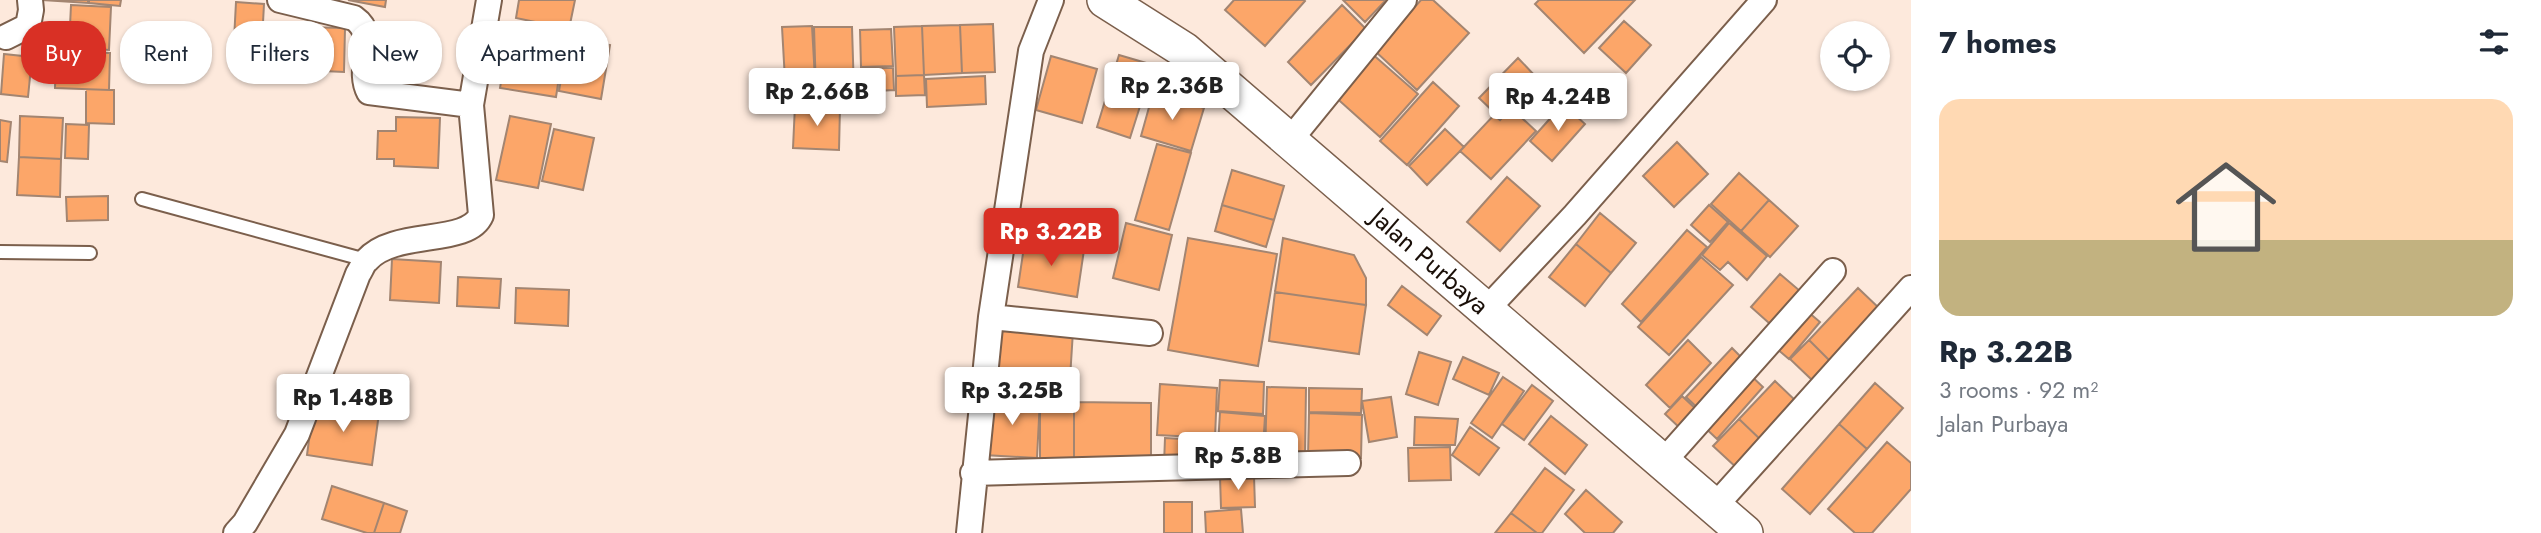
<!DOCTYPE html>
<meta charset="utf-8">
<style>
body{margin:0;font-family:Jost,sans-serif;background:#f6f6f7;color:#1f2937;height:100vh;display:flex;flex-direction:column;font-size:26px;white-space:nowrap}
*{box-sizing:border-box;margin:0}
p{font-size:23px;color:#747a83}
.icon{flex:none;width:38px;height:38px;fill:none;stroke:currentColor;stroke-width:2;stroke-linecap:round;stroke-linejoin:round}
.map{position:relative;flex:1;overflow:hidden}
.panel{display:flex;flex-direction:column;background:#fff;width:630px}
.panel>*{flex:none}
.hud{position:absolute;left:21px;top:21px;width:665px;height:63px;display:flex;gap:14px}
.tools{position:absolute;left:1820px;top:21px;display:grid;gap:14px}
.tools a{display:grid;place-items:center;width:70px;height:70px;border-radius:50%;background:#fff;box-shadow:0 2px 5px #0004;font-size:35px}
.price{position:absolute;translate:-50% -60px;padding:0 16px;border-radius:7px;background:#fff;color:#222;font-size:23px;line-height:46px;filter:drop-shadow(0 2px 4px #0008)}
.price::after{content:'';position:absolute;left:50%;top:42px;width:21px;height:16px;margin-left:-10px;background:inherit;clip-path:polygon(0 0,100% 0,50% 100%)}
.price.current{background:#d93025;color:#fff}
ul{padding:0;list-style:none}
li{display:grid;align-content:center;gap:14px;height:371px;padding:0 28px}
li+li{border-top:2px solid #e0e1e3}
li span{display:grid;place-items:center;height:217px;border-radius:21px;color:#555}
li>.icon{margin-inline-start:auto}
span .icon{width:126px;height:126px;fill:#fffc;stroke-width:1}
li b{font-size:30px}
h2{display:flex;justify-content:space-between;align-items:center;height:84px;padding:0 28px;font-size:30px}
.pill{padding:0 24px;border-radius:28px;background:#fff;box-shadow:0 2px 5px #0004;font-size:24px;line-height:63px}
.pill.current{background:#d93025;color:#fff}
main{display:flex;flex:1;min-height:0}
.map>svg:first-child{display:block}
</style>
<main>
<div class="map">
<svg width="1911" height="533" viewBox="0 0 1911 533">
<rect width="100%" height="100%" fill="#fde9dc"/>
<path fill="#fca669" stroke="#a38571" stroke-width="2" d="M42 0H88V3Z
M89 0H121L120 6 89 3Z
M348 0H386L385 7Z
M519 0H575L569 29 516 18Z
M1234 0H1304L1305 1 1265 46 1225 10Z
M1343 0H1386L1365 22Z
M1421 0H1433L1469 33 1417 90 1375 51Z
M1539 0H1635L1584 53 1535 4Z
M236 2 264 4 262 41 234 40Z
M71 5 111 7 109 50 69 47Z
M1342 5 1366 29 1311 85 1288 62Z
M1624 21 1651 45 1626 73 1599 48Z
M993 24 995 72 962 73 960 25Z
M960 25 962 73 924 75 922 26Z
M812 26 815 79 785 80 782 27Z
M922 26 924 75 896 76 894 27Z
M303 27 345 28 344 72 301 70V64H287V34H303Z
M814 27H852L854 92 816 93Z
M891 29 893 66 861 67 860 30Z
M510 30 565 38 556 97 500 88Z
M568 37 610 45 601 99 559 91Z
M56 51 110 53 109 90 55 88Z
M1370 52 1418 94 1380 137 1332 94Z
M4 54 32 57 28 97 1 94Z
M1119 55 1153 65 1130 138 1097 127Z
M1051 56 1097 69 1082 123 1036 110Z
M1518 58 1537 78 1499 117 1479 98Z
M876 68H893L894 90 877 91Z
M924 75 925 95 896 96V76Z
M985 76 986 104 927 107 926 79Z
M1433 82 1459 106 1407 165 1380 141Z
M86 90H114V124L86 123Z
M1153 93 1204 108 1191 151 1141 136Z
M1563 104 1585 124 1552 161 1530 141Z
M795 105 840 107 839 150 793 148Z
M1511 108 1536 131 1491 179 1460 151 1494 115 1500 120Z
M20 116 63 118 61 159 19 157Z
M510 116 551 124 538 188 496 180Z
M396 117 440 118 438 168 394 166V159H377L378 131H396Z
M0 120 11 122 7 162 0 161Z
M66 124 89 125 88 159 65 158Z
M554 129 594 138 583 190 542 181Z
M1445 129 1464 147 1427 185 1409 166Z
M1677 142 1708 174 1674 207 1643 176Z
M1157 144 1191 153 1169 230 1135 220Z
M19 157 61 159 60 197 17 195Z
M1232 170 1284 186 1274 220 1222 205Z
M1739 173 1769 200 1741 231 1711 204Z
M1507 177 1540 206 1500 251 1467 222Z
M108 196V220L67 221 66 197Z
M1769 200 1798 226 1770 257 1741 231Z
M1222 205 1274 220 1266 247 1215 231Z
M1709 205 1728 222 1710 242 1691 225Z
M1600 213 1636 243 1611 273 1576 244Z
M1126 223 1172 235 1159 290 1113 278Z
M1729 223 1767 256 1747 280 1728 262 1720 270 1702 255Z
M1687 230 1707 247 1641 322 1622 304Z
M1188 238 1277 254 1258 366 1168 350Z
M1283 238 1354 255 1366 278V305L1275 292Z
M1025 240 1084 250 1077 297 1018 287Z
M1576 244 1611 273 1585 306 1549 277Z
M1701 257 1733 285 1669 355 1638 327Z
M392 259 441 262 439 303 390 300Z
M1780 274 1807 297 1778 331 1751 307Z
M458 277 501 279 499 308 457 306Z
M1402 286 1441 316 1427 335 1388 305Z
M516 288 569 290 568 326 515 323Z
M1858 288 1880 309 1830 361 1809 340Z
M1275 292 1366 305 1359 354 1269 341Z
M1807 311 1820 322 1789 359 1776 348Z
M997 325 1073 331 1069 394 992 388Z
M1688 340 1711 363 1670 408 1646 385Z
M1809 340 1830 361 1812 380 1790 359Z
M1732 348 1748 364 1702 412 1686 397Z
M1419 352 1451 362 1438 405 1406 394Z
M1463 357 1499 373 1489 395 1453 379Z
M1746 371 1763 387 1717 439 1700 423Z
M1503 377 1524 391 1492 438 1471 423Z
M1220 380 1264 382 1263 414 1218 411Z
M1775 381 1798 403 1763 442 1739 419Z
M1875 383 1903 408 1867 449 1839 424Z
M1160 384 1217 388 1215 438 1157 435Z
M1532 385 1553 401 1524 440 1502 424Z
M1267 387 1306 388 1305 456 1265 455Z
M1309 388 1362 389 1361 413 1309 412Z
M985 396 1040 399 1037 458 984 455Z
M1682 396 1699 412 1682 430 1665 414Z
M1391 397 1397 437 1369 442 1362 401Z
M1040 402H1074V461H1040Z
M1074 402 1151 403V462L1074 461Z
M314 403 379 413 372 465 307 455Z
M1220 412 1265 416 1262 465 1217 462Z
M1309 413 1362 415 1361 458 1308 457Z
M1551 416 1587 445 1565 474 1529 444Z
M1415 417 1458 419 1455 445H1414Z
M1739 419 1763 442 1738 469 1713 446Z
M1839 424 1867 449 1810 514 1782 489Z
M1470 427 1499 448 1479 475 1452 455Z
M1165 438 1218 441 1217 466 1164 464Z
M1887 442 1911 463V489L1872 533H1855L1828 509Z
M1450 447 1451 480 1409 481 1408 448Z
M1545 468 1574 490 1542 533H1537L1511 513Z
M1254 476 1255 507 1221 508 1220 477Z
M332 486 384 503 374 533H367L322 519Z
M1586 490 1622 522 1613 533H1585L1565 514Z
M1164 502H1192V533H1164Z
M384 503 407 511 400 533H374Z
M1241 509 1243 533H1206L1205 512Z
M1511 513 1537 533H1495Z"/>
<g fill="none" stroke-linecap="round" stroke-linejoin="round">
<g stroke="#7b5f4c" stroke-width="16">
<path id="service" d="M142 199 366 260
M0 252 90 253"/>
</g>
<g stroke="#7b5f4c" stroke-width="28">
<path id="minor" d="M280 0 354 18C380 36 356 68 369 92L471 105
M6 37 28 26 31 10 30 0
M1290 140 1404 0
M1486 310 1575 215 1764 0
M991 317 1150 333
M1663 462 1833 271
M973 473 1348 463
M1715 506 1911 288
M236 533 245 523 297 434 358 274C361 270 363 263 367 260 394 229 468 246 481 215L471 105 489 0
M969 533 991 317 1031 51 1051 0"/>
</g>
<g stroke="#7b5f4c" stroke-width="38">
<path id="secondary" d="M1105 0 1184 50 1745 533"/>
</g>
<use href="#service" stroke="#fff" stroke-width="12"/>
<use href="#minor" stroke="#fff" stroke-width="24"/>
<use href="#secondary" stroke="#fff" stroke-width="35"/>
</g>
<g text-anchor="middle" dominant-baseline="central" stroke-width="6" stroke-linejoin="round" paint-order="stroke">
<g font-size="26" fill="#1a0f08" stroke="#fff">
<text transform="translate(1430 261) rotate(41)">Jalan Purbaya</text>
</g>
</g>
</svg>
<div class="tools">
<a><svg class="icon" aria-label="locate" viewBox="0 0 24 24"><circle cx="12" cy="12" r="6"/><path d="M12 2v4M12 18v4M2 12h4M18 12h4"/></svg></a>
</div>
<b class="price" style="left:1172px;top:122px">Rp 2.36B</b>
<b class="price" style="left:817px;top:128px">Rp 2.66B</b>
<b class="price" style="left:1558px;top:133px">Rp 4.24B</b>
<b class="price current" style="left:1051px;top:268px">Rp 3.22B</b>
<b class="price" style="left:1012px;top:427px">Rp 3.25B</b>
<b class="price" style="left:343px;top:434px">Rp 1.48B</b>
<b class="price" style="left:1238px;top:492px">Rp 5.8B</b>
<div class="hud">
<a class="pill current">Buy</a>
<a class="pill">Rent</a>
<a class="pill">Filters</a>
<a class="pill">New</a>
<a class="pill">Apartment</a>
</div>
</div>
<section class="panel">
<h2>7 homes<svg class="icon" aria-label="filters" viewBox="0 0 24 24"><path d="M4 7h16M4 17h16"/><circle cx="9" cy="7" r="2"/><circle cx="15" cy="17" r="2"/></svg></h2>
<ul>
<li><span style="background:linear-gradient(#ffd9b3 65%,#c2b280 0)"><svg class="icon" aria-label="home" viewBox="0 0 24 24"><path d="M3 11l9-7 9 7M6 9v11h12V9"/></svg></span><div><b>Rp 3.22B</b><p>3 rooms · 92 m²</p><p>Jalan Purbaya</p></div></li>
</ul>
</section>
</main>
